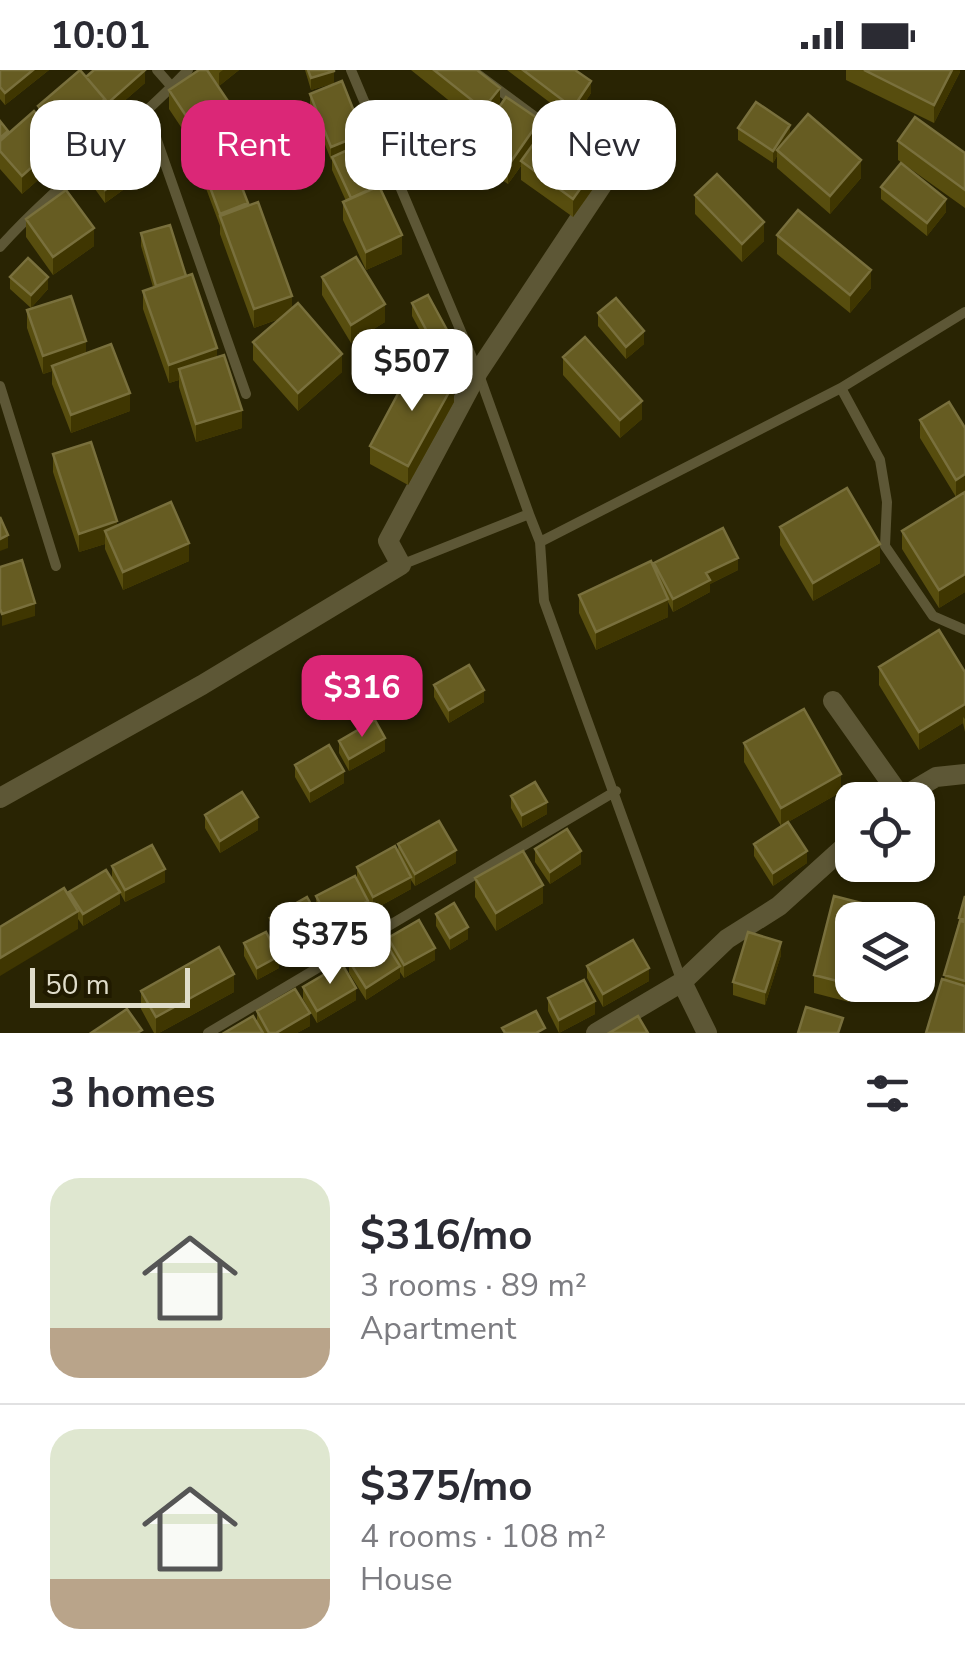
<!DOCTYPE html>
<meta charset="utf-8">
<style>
body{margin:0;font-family:"Nunito Sans",sans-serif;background:#f2f2f3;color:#2b2b33;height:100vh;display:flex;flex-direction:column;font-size:38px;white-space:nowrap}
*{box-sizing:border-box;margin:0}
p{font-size:32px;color:#7c7c81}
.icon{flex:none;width:55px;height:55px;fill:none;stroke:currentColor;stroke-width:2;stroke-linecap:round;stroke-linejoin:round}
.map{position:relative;height:963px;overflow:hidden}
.details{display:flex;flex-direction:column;background:#fff;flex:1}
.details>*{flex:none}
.top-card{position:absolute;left:30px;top:30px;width:905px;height:90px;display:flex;gap:20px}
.fabs{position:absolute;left:835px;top:712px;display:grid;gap:20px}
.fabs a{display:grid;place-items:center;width:100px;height:100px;border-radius:20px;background:#fff;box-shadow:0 2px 8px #0004;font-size:50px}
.scale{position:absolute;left:30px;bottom:25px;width:160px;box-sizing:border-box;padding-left:10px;border:5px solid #dfdcca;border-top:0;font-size:28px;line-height:35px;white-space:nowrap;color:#dfdcca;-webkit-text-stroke:8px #201a00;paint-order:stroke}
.price{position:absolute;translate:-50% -85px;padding:0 22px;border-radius:20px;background:#fff;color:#222;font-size:32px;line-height:65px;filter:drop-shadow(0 2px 5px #0008)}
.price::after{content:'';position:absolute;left:50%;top:60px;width:30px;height:22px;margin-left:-15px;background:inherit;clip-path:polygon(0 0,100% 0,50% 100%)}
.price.active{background:#db2777;color:#fff}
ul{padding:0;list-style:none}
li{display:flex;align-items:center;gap:30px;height:250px;padding:0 50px}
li+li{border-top:2px solid #e1e1e2}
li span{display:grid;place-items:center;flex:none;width:280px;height:200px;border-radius:30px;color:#555}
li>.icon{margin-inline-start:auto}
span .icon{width:120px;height:120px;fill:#fffc;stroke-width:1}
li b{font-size:42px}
h2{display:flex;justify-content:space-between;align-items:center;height:120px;padding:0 50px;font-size:42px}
.pill{padding:0 35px;border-radius:30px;background:#fff;box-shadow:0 2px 8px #0004;font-size:35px;line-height:90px}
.pill.active{background:#db2777;color:#fff}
.status{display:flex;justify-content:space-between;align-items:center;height:70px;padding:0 50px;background:#fff;direction:ltr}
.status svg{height:28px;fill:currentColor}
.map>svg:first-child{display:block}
</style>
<div class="status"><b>10:01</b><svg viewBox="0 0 49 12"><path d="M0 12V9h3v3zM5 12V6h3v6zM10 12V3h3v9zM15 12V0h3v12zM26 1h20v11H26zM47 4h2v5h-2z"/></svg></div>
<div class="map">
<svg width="965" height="963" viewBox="0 0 965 963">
<rect width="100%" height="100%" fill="#292403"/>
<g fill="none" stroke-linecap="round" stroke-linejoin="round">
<path stroke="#5d5736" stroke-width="10" d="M157 0 172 17
M351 0 478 302 529 444
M472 0 557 63
M147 42 246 324
M0 177C57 113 129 63 188 0
M0 316 56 496
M841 318 880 390 887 432 885 476 933 546 965 560
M401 495 529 444 540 472
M682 912 544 531 540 472 841 318 965 242
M208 963 616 721"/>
<path stroke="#5d5736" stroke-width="20" d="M833 631 901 727
M0 728 202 615 401 495 388 471 478 302 610 103
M897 730 936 707 965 704
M682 912 707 963
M596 963 682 912 727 869 779 836 852 770"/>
</g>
<path fill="#574d0e" d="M0 0H49L5 35 0 29Z
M199 0H239L219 16 212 7 238 64 221 76 292 238 342 302 298 341 253 290V272L279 249 254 258 220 164V156L198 97V85L199 84 169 39V20Z
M305 0H334V13L311 20Z
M411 0H477L500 18 483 58Z
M507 0H575L591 23 573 50Z
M846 0H960V2L934 53 846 10Z
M86 7 145 13 108 45 105 41V47L62 83 61 82V90L22 124 0 99V51L8 64 38 46V36Z
M310 24 363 73 384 125 402 184 366 200 343 150V132L346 131 332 100V89L331 90 310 36Z
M738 58 790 65 861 108 830 144 777 98V86L773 93 738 70Z
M540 65 602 106 573 147 521 110V96L508 114 475 92V73Z
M898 71 965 83V138L898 90Z
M87 95 152 99 105 133 87 108Z
M881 117 946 142 927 166 881 129Z
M695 125 764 171 742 192 695 144Z
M26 149 94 176 53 205 26 167Z
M141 163 186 206 217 287 242 358 196 372 179 317V310L169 313 143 239V221L153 217 141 176Z
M777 165 871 218 850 243 777 184Z
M10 207 48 219 31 238 10 219Z
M322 207 385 252 351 273 322 225Z
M412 233 466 307 454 313V332L408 415 370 394V376L446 309 412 246Z
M27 240 86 283 130 341 71 363 52 314V301L43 304 27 258Z
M598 243 644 274 626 289 598 256Z
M563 287 642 349 620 368 563 305Z
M920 350 965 358V522L939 538 902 479V461L956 427 920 368Z
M53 384 117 455 189 491 123 520 105 479V474L79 482 53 402Z
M780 457 880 493 813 531 780 475Z
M654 493 738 500 710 514V522L673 542 668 532V547L596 580 579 543V525L654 498Z
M879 597 965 602V662L963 653 919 680 879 615Z
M434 615 484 632 449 653 434 627Z
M339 671 385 681 349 701 339 683Z
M744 673 841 722 788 752 807 793 773 816 754 786V774L781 756 744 692Z
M295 695 344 713 310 733 295 707Z
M511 726 547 744 522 758 511 738Z
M205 745 258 760 220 783 205 758Z
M398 774 456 793 415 816 411 810V819L373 840 357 809V797L398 782Z
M535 779 581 794 550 814 535 792Z
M112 796 165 812 125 832 120 823V834L83 856 78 849V859L69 822 117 817 112 808Z
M475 808 543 833 496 861 475 827Z
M316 826 368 844 330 864 316 838Z
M965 826V963L944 910Z
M436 844 468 869 450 880 436 856Z
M270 848 328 876 291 897 270 861Z
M869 850 849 932 814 923V905Z
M388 868 435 890 404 908 400 902V908L366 930 349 903V891L388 877Z
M244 873 279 898 257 910 244 886Z
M781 885 765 935 733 925V912Z
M587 896 649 911 603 937 587 908Z
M303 917 356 930 317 953 303 929Z
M141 921 234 922 159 963H154L141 939Z
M548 928 595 944 559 963 548 941Z
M257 941 310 956 297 963H224L257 952Z"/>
<path fill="#3f3601" d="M33 0H49L5 35V23Z
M145 0V13L108 45V33Z
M223 0H239L219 16V3Z
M952 0H960V2L934 53V35Z
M334 1V13L311 20V8Z
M591 11V23L573 50V38Z
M500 18V36L483 58V39Z
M105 29V47L62 83V65Z
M238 46V64L202 88V70Z
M540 50V69L521 91V96L508 114V96Z
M790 55V67L777 80V86L773 93V81Z
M363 64V77L331 90V77Z
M61 71V90L22 124V106Z
M152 87V99L105 133V120Z
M602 88V106L573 147V129Z
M861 90V108L830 144V126Z
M946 129V142L927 166V153Z
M764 152V171L742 192V174Z
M94 158V176L53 205V187Z
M402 165V184L366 200V182Z
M871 200V218L850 243V225Z
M48 207V219L31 238V225Z
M292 226V244L254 258V239Z
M385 234V252L351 273V255Z
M644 261V274L626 289V277Z
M86 271V289L52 296V301L43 304V286Z
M217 278V297L179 299V310L169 313V295Z
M342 284V302L298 341V323Z
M466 295V307L449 316V303Z
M454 313V332L408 415V396Z
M130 323V341L71 363V345Z
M642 331V349L620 368V350Z
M242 340V358L196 372V354Z
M965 404V423L956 428V410Z
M117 451V470L105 461V474L79 482V464Z
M8 465V478L0 481V469Z
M189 473V491L123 520V502Z
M880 474V493L813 531V513Z
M738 488V500L710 514V522L673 542V529L706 503Z
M965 504V522L939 538V520Z
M668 529V547L596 580V562Z
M35 533V546L2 556V544Z
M484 620V632L449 653V640Z
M965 634V649L963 647V653L919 680V662Z
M385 668V681L349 701V689Z
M344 701V713L310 733V721Z
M841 704V722L781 756V738Z
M547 732V744L522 758V745Z
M258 747V760L220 783V771Z
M456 780V793L415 816V804Z
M581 781V794L550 814V802Z
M807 781V793L773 816V803Z
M165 799V812L125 832V820Z
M411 807V819L373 840V827Z
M543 815V833L496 861V843Z
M120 822V834L83 856V844Z
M368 831V844L330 864V852Z
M78 841V859L0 906V888Z
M468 857V869L450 880V868Z
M328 864V876L291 897V884Z
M781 872V885L765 935V922Z
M435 878V890L404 908V895Z
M279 886V898L257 910V898Z
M400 896V908L366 930V918Z
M649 898V911L603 937V924Z
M852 901 854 915 849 932V914Z
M234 904V922L159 963H156V947Z
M356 918V930L317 953V941Z
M595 931V944L559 963V950Z
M310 943V956L297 963H276Z"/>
<path fill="#665c22" stroke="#79703d" stroke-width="2.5" d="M0 0H33L5 23 0 17Z
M80 0 105 29 62 65 38 36Z
M94 0H145L108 33 86 7Z
M199 0H207L238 46 202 70 169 20Z
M308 0H334V1L311 8Z
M434 0H477L500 18 483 39Z
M523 0H575L591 11 573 38Z
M864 0H952L934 35Z
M342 11 363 64 331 77 310 24Z
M506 27 540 50 508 96 475 73Z
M756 32 790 55 773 81 738 58Z
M34 41 61 71 22 106 0 81V71Z
M808 44 861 90 830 126 777 80Z
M915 47 965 83V120L898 71Z
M0 51 8 61 0 68Z
M550 51 602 88 573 129 521 91Z
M134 62 152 87 105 120 87 95Z
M365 72 384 113 351 128 332 87Z
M225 74 248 133 220 144 198 85Z
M901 93 946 129 927 153 881 117Z
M717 104 764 152 742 174 695 125Z
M379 116 402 165 366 182 343 132Z
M66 120 94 158 53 187 26 149Z
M258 132 292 226 254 239 220 146Z
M798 140 871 200 850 225 777 165Z
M170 155 186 206 156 216 141 163Z
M356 187 385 234 351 255 322 207Z
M28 188 48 207 31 225 10 207Z
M192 204 217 278 169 295 143 221Z
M428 225 466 295 449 303 412 233Z
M71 226 86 271 43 286 27 240Z
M616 228 644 261 626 277 598 243Z
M298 233 342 284 298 323 253 272Z
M585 267 642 331 620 350 563 287Z
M111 274 130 323 71 345 52 296Z
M224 285 242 340 196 354 179 299Z
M415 292 454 313 408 396 370 376Z
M949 332 965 358V404L956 410 920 350Z
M91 372 117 451 79 464 53 384Z
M847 418 880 474 813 513 780 457Z
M965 422V504L939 520 902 461Z
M171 432 189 473 123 502 105 461Z
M0 447 8 465 0 469Z
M723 458 738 488 706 503 710 510 673 529 654 493Z
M22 490 35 533 2 544 0 539V497Z
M651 491 668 529 596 562 579 525Z
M939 560 965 602V634L919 662 879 597Z
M469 595 484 620 449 640 434 615Z
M804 639 841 704 781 738 744 673Z
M375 650 385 668 349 689 339 671Z
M329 675 344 701 310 721 295 695Z
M535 712 547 732 522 745 511 726Z
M242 722 258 747 220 771 205 745Z
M439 751 456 780 415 804 398 774Z
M788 752 807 781 773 803 754 774Z
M567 759 581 781 550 802 535 779Z
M152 775 165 799 125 820 112 796Z
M395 776 411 807 373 827 357 797Z
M523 781 543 815 496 843 475 808Z
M106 800 120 822 83 844 69 822Z
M355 806 368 831 330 852 316 826Z
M64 818 78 841 0 888V857Z
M834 826 869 835 866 850H852V901L849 914 814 905Z
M965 826V850L959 848Z
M307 827 328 864 291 884 270 848Z
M454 833 468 857 450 868 436 844Z
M419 850 435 878 404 895 388 868Z
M960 851 965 852V911L944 905Z
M266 862 279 886 257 898 244 873Z
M748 862 781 872 765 922 733 912Z
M383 869 400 896 366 918 349 891Z
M633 870 649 898 603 924 587 896Z
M219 877 234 904 156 947 141 921Z
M342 894 356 918 317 941 303 917Z
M942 909 965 916 964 963H926Z
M584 910 595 931 559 950 548 928Z
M295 919 310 943 276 963H269L257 941Z
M806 937 843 948 838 963H798Z
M127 939 142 960 137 963H91Z
M536 941 545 958 536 963H505L502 958Z
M253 946 263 963H224Z
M638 946 648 963H609Z"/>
</svg>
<div class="fabs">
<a><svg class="icon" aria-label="locate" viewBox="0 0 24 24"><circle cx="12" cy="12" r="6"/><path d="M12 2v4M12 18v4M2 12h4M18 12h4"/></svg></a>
<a><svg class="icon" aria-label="layers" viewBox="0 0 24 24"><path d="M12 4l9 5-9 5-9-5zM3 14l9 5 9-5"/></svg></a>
</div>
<div class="scale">50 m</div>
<b class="price" style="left:412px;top:344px">$507</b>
<b class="price active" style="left:362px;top:670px">$316</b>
<b class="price" style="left:330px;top:917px">$375</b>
<div class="top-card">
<a class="pill">Buy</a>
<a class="pill active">Rent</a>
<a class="pill">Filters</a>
<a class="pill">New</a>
</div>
</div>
<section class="details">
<h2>3 homes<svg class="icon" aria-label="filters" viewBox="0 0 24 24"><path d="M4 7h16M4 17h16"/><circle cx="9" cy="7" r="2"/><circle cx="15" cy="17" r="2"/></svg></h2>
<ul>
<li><span style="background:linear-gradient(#dfe7d0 75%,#b9a48a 0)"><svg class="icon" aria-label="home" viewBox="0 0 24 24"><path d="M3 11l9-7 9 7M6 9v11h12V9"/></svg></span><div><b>$316/mo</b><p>3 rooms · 89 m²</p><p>Apartment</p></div></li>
<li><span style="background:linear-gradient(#dfe7d0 75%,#b9a48a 0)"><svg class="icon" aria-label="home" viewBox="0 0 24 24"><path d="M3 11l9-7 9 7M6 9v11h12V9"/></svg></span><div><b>$375/mo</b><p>4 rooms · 108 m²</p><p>House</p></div></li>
</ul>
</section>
